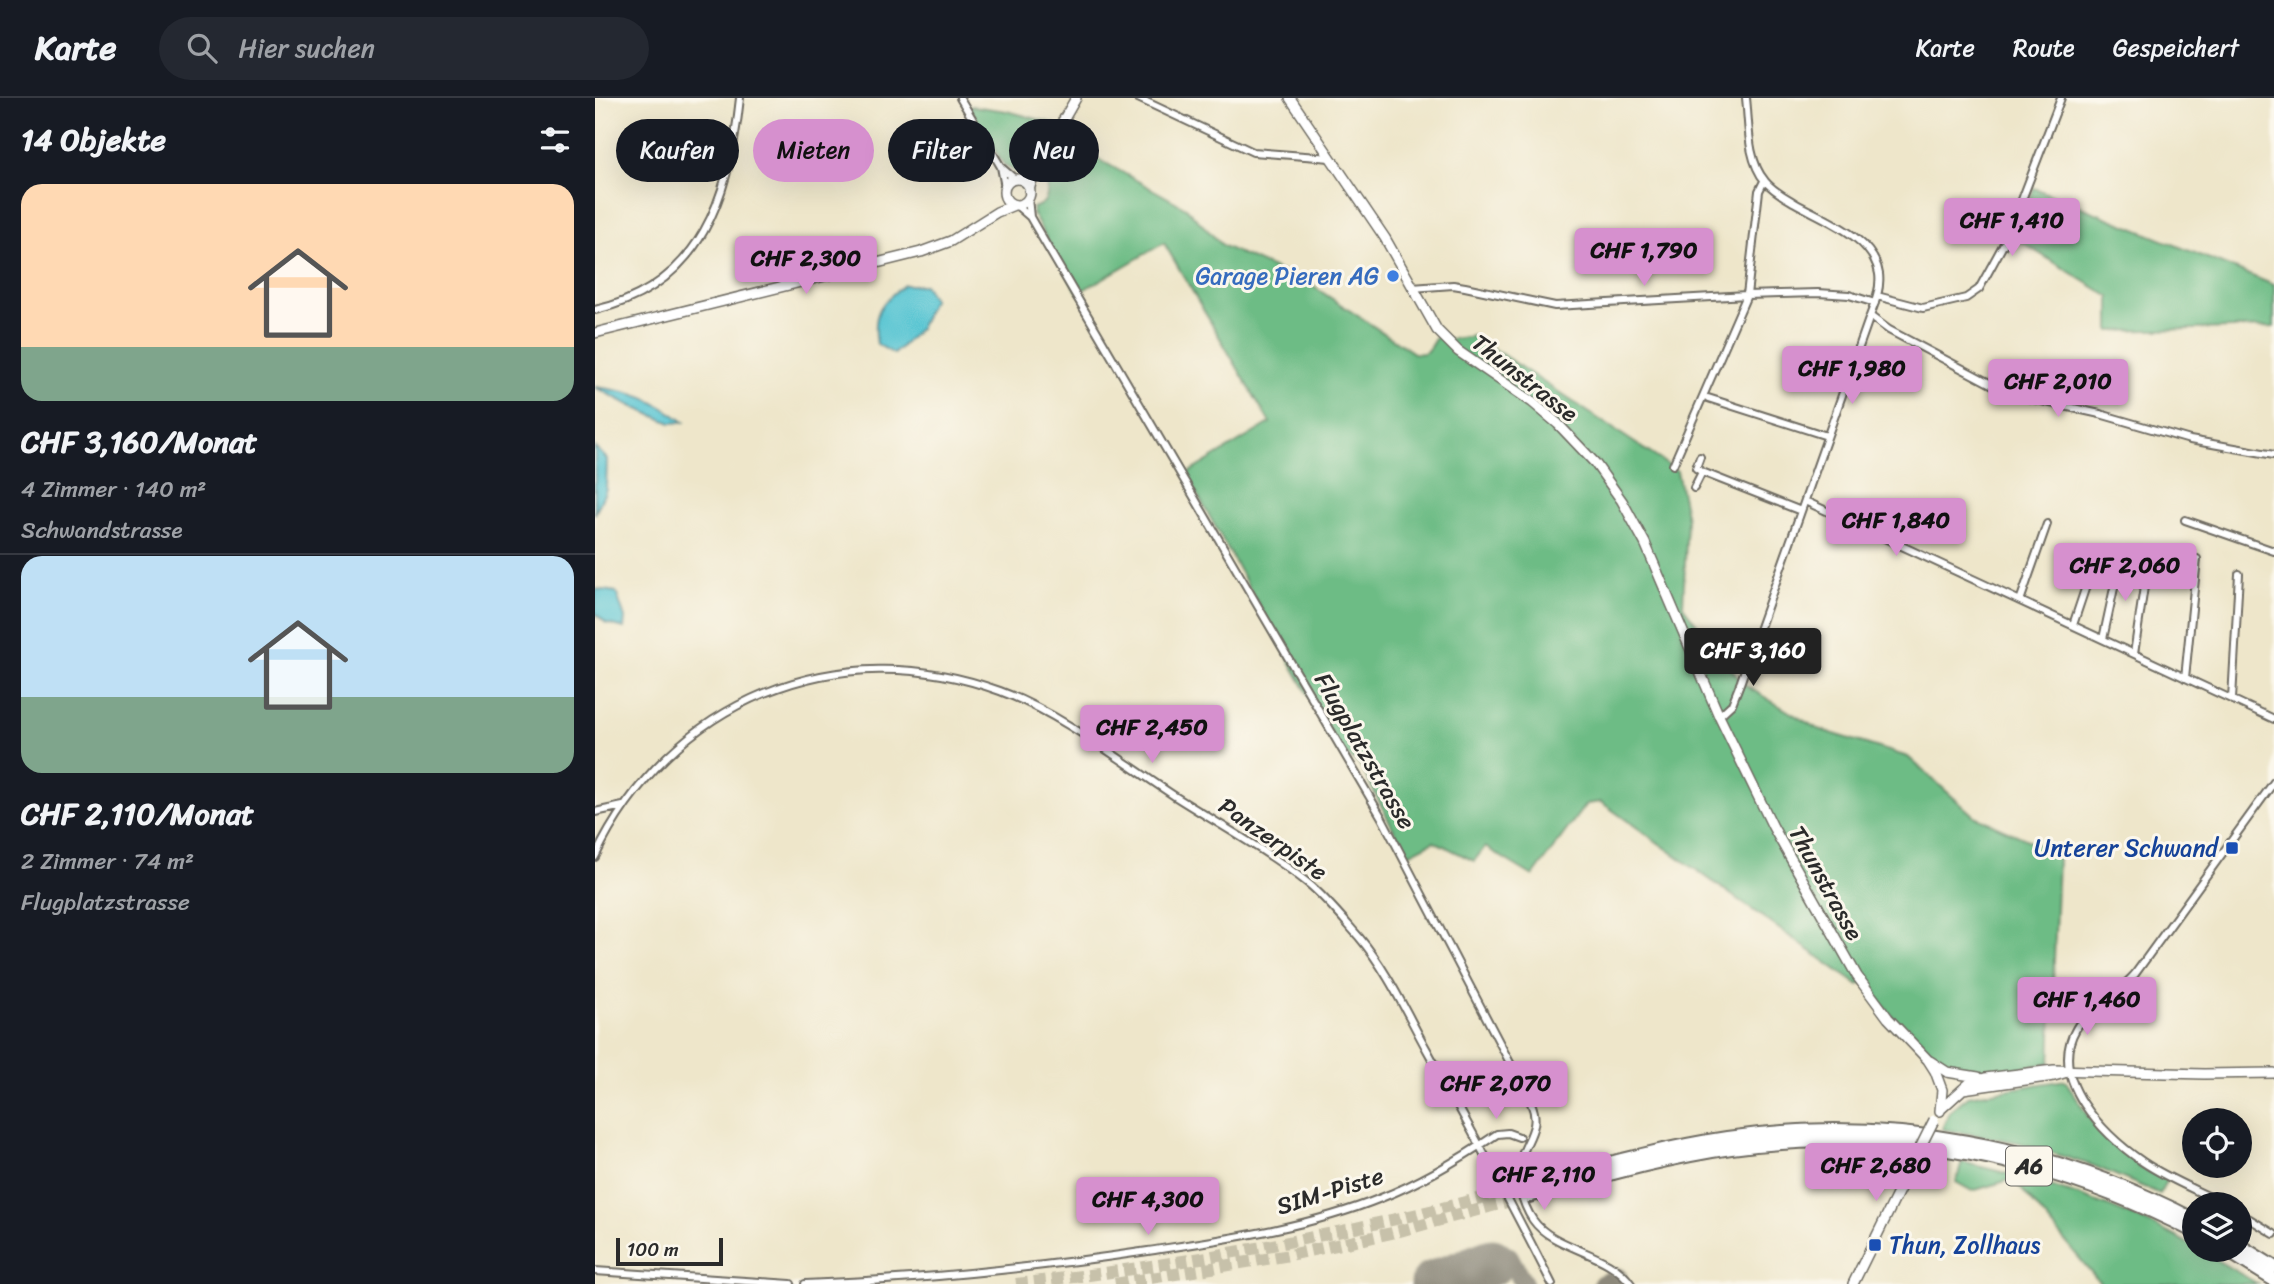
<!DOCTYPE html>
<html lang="de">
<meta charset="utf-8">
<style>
body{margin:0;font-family:Sriracha,sans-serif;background:#242831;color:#f1f3f6;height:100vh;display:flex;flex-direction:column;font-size:26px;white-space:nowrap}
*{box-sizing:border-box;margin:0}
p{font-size:23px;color:#9ea1a6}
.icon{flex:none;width:38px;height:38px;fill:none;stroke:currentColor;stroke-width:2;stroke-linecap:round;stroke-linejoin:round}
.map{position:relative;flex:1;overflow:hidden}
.sheet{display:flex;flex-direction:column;background:#171b24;width:595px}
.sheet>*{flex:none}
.guide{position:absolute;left:21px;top:21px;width:665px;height:63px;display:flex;gap:14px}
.tools{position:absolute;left:1587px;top:1010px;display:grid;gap:14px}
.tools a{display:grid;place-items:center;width:70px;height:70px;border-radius:50%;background:#171b24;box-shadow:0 7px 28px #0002;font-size:35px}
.scale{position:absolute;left:21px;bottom:18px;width:107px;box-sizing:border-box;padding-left:7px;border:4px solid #2b2b2b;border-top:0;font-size:19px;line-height:24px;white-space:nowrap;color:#2b2b2b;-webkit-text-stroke:5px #fbf7ec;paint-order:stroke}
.price{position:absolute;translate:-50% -60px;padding:0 16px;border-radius:7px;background:#d690ce;color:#111;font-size:23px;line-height:46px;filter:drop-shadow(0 2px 4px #0008)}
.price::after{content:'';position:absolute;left:50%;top:42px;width:21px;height:16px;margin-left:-10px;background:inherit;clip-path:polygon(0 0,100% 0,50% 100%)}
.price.selected{background:#222;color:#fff}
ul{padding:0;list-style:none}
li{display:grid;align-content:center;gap:14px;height:371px;padding:0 21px}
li+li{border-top:2px solid #363941}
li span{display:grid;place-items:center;height:217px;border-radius:21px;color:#555}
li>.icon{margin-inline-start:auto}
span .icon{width:126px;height:126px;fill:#fffc;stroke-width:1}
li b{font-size:30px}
h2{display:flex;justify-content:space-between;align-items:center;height:84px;padding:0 21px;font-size:30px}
.chip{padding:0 24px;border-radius:32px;background:#171b24;box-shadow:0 7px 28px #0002;font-size:24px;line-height:63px}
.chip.selected{background:#d690ce;color:#111}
header{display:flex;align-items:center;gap:42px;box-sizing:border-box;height:98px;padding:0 35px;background:#171b24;border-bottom:2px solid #363941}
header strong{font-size:33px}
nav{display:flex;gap:38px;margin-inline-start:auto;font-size:24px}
.search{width:490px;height:63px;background:#242831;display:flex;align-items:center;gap:18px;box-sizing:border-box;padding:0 24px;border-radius:38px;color:#9ea1a6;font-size:26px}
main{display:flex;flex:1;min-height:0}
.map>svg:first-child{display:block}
</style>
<header>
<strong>Karte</strong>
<div class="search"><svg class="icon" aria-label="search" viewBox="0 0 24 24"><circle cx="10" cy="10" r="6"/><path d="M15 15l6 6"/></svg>Hier suchen</div>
<nav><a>Karte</a><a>Route</a><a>Gespeichert</a></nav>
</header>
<main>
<section class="sheet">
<h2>14 Objekte<svg class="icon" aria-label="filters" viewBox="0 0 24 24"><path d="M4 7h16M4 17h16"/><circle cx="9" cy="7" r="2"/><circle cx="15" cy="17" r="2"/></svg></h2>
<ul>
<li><span style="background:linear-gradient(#ffd9b3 75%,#7fa58c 0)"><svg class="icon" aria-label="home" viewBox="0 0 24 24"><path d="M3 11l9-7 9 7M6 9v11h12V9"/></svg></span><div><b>CHF 3,160/Monat</b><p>4 Zimmer · 140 m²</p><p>Schwandstrasse</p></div></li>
<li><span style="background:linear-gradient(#bfe0f5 65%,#7fa58c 0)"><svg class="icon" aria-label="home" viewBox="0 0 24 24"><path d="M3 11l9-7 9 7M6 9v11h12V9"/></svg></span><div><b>CHF 2,110/Monat</b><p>2 Zimmer · 74 m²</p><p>Flugplatzstrasse</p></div></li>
</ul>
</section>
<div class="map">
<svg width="1679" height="1186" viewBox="0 0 1679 1186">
<rect width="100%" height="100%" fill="#fbf7ec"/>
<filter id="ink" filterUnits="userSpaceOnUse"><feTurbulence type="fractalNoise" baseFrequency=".0143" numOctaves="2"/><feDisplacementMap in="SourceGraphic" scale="14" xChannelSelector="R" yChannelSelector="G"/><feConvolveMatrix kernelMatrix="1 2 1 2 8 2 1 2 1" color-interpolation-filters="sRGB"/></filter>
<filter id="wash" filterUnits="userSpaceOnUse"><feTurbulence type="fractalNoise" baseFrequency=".00686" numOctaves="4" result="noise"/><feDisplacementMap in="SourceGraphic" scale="28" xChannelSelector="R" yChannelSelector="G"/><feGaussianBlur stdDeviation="1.57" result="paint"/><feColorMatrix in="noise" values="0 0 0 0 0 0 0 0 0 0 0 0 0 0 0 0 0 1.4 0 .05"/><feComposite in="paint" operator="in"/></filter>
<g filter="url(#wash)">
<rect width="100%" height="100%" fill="#eee6ca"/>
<path fill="#6dbc85" stroke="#4c7458" stroke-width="2" d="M377 8 412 13 460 26C451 43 441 69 422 75L409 67 374 9Z
M464 39 591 110 628 148 716 187 819 255C834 258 834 249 842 238L849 242 879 238 1082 373 1092 421 1088 508 1148 586 1223 631 1313 659 1379 718 1451 750 1463 760 1455 965C1434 968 1393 978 1374 976 1342 973 1287 912 1273 884L1263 887 1006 704 991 706 938 778 890 749 879 763 839 743 812 757 765 667 743 650 591 376 675 325 569 145 483 195 437 115 438 110C454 104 452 99 453 83L444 72Z
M1439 90 1679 187V229L1515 233V199L1420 140Z
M1470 982 1502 1032 1545 1063 1543 1069 1572 1081 1565 1096 1499 1068 1422 1044 1347 1031 1354 1014 1373 998Z
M1367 1064C1446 1083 1529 1108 1599 1149L1600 1152H1604L1663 1186H1506L1418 1081 1377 1093 1361 1084Z"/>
<path fill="#5bc6d3" stroke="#43787f" stroke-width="2" d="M309 187H329L338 201 324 231 299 256 282 246C277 215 285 205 309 187Z
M0 289C39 294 58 300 89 324L76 325 36 308Z
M0 349 12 361 11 391 0 416Z
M0 491 21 494 30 520 29 530 11 525 0 515Z"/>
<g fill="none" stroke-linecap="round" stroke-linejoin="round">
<path stroke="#8c887a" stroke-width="19" d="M897 1164 914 1158 929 1186
M1007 1186 1023 1179"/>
<path stroke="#8c887a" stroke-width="47" d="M839 1186 897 1164"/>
</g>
</g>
<g filter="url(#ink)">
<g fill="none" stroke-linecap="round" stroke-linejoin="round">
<path stroke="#c7c1aa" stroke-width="12" stroke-dasharray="12 6" stroke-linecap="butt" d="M421 1186C546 1172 669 1151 792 1123 839 1113 885 1100 931 1088
M520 1186 695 1157 797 1135 934 1098"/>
<g stroke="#6f6c63" stroke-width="10">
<path id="street" d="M365 0 406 69 410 89
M543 0 658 54 736 60
M407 70 421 82
M433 100 435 119 439 126 787 720 936 1005C946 1028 933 1039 926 1060 920 1079 927 1106 938 1122 959 1152 1013 1153 1036 1186
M421 107 435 119
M817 190 858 187 870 189 960 208 1152 197 1223 195 1254 197 1280 205
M1282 198 1328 210 1371 200 1384 191 1413 138 1466 0
M0 212C107 188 135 96 145 0
M1275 218 1294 232 1415 296 1505 316 1595 342 1679 357
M1113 300 1232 338
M1105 359 1101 370 1107 374 1206 413
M1078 367 1152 197 1164 93 1169 83
M1099 390 1107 374
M1210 403 1679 621
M1590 422 1679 453
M1425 503 1452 426
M1478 527 1502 455
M1508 541 1525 462
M1539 556 1554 455
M1590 580 1602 461
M1637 601 1644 476
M1124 618 1137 606 1146 583 1275 218C1280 205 1286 190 1284 176 1279 139 1228 121 1200 105 1190 99 1178 93 1170 83 1152 62 1154 26 1151 0
M0 714 28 708
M0 759C74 603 243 533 405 593 467 616 526 663 581 699 625 727 673 753 714 786 732 801 748 821 764 839 792 872 811 914 832 952 875 1029 917 1107 957 1186
M1629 1106C1602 1092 1573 1081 1548 1064 1510 1038 1452 981 1481 931 1492 911 1523 896 1540 876L1679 684
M1645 1115 1679 1136
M0 1173 196 1186
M210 1186C325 1182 439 1170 553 1153 631 1141 712 1130 786 1100 827 1084 865 1061 902 1036L913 1035 924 1039"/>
</g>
<g stroke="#6f6c63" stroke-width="12">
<path id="secondary" d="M695 0 790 140 842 232 863 253 937 304 963 326 1000 365 1027 403 1050 445 1124 618 1178 729 1262 878 1293 920 1333 962 1340 973 1347 992 1345 1013
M409 94a13 13 0 1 1 26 0a13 13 0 1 1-26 0Z
M434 92 440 72 481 0
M0 235 326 154 356 143 402 114 419 107
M1335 963 1352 974 1383 979
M1368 991 1376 984 1390 980 1459 972 1609 976 1679 975
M1346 1011 1368 991 1459 978 1469 975
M1258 1186 1321 1058"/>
</g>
<g stroke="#6f6c63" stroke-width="16">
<path id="highway" d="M931 1088C997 1070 1064 1050 1132 1040 1293 1016 1455 1047 1600 1122
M934 1098C1000 1080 1067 1060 1136 1050 1297 1028 1456 1059 1600 1134
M1645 1148 1679 1169
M1631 1152 1679 1182"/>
</g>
<use href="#street" stroke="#fff" stroke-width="6"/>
<use href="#secondary" stroke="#fff" stroke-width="9"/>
<use href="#highway" stroke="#fff" stroke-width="12"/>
<g stroke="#6f6c63" stroke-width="12" stroke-linecap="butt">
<path id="secondary-bridge" d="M1321 1058 1339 1022"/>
</g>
<use href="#secondary-bridge" stroke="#fff" stroke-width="9"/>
</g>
</g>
<circle fill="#3f7fe0" stroke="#fbf7ec" stroke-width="2.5" cx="798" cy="178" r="7"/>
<g fill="#1a4fb4" stroke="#fbf7ec" stroke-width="2.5">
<rect x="1630" y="743" width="14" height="14" rx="3.5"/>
<rect x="1273" y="1140" width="14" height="14" rx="3.5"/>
</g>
<g text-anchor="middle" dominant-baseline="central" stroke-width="6" stroke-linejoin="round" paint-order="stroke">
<rect fill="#fbf7ec" stroke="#696865" stroke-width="2" x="1411" y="1048.5" width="46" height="39" rx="5"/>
<g font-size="23" font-weight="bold" fill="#2b2b2b">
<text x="1434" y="1068">A6</text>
</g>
<g font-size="24" fill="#366cbe" stroke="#fbf7ec" text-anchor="end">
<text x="784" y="178">Garage Pieren AG</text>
</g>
<g font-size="24" fill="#2b2b2b" stroke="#fbf7ec">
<text transform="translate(930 280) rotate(38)">Thunstrasse</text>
<text transform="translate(770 653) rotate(60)">Flugplatzstrasse</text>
<text transform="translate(678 741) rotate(35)">Panzerpiste</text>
<text transform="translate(1231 785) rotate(61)">Thunstrasse</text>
<text transform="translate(735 1093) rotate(-17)">SIM-Piste</text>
</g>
<g font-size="24" fill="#164399" stroke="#fbf7ec" text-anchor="end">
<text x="1623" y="750">Unterer Schwand</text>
<text x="1294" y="1147" text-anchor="start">Thun, Zollhaus</text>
</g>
</g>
</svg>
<div class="tools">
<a><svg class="icon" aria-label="locate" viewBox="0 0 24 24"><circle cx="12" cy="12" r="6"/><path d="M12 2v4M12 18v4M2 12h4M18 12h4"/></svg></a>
<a><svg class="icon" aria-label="layers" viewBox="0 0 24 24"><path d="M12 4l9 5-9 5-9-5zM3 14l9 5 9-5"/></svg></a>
</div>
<div class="scale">100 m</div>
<b class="price" style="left:1417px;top:160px">CHF 1,410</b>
<b class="price" style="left:1049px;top:190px">CHF 1,790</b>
<b class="price" style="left:211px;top:198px">CHF 2,300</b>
<b class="price" style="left:1257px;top:308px">CHF 1,980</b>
<b class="price" style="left:1463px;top:321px">CHF 2,010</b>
<b class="price" style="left:1301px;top:460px">CHF 1,840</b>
<b class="price" style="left:1530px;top:505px">CHF 2,060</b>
<b class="price selected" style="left:1158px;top:590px">CHF 3,160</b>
<b class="price" style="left:557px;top:667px">CHF 2,450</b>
<b class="price" style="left:1492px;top:939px">CHF 1,460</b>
<b class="price" style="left:901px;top:1023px">CHF 2,070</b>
<b class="price" style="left:1281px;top:1105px">CHF 2,680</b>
<b class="price" style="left:949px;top:1114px">CHF 2,110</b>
<b class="price" style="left:553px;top:1139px">CHF 4,300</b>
<div class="guide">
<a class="chip">Kaufen</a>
<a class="chip selected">Mieten</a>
<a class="chip">Filter</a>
<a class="chip">Neu</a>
</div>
</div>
</main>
